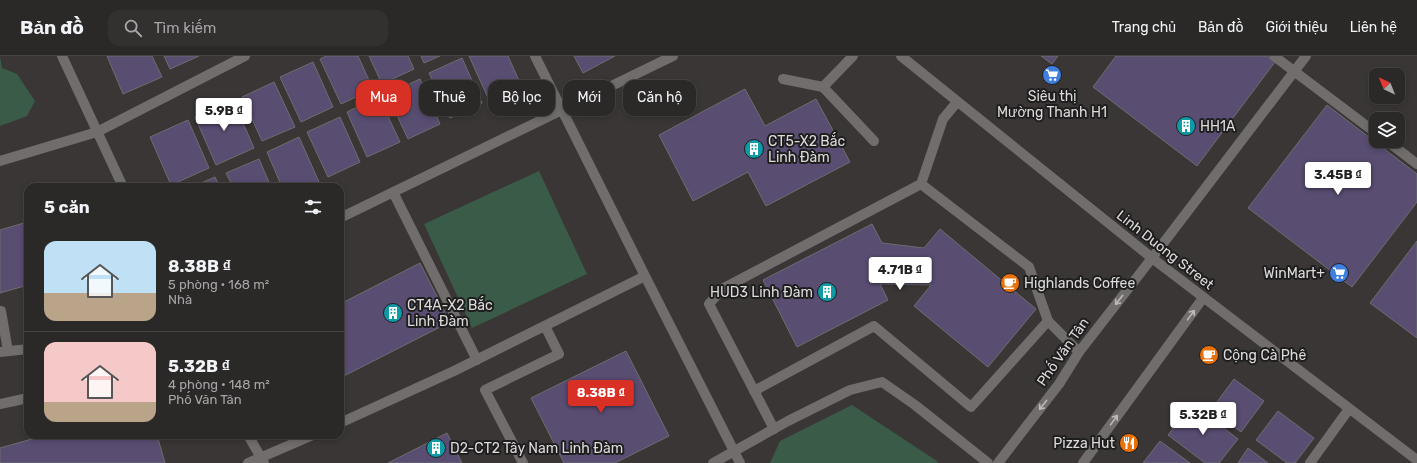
<!DOCTYPE html>
<html lang="vi">
<meta charset="utf-8">
<style>
body{margin:0;font-family:Rubik,sans-serif;background:#333030;color:#f1f3f6;height:100vh;display:flex;flex-direction:column;font-size:15px;white-space:nowrap}
*{box-sizing:border-box;margin:0}
p{font-size:13px;color:#a6a6a8}
.icon{flex:none;width:22px;height:22px;fill:none;stroke:currentColor;stroke-width:2;stroke-linecap:round;stroke-linejoin:round}
.map{position:relative;flex:1;overflow:hidden}
.panel{position:absolute;left:24px;top:127px;width:320px;height:256px;display:flex;flex-direction:column;background:#2b2828;border-radius:12px;box-shadow:0 2px 6px #0003,0 0 0 1px #474445}
.panel>*{flex:none}
.top-card{position:absolute;left:356px;top:24px;width:380px;height:36px;display:flex;gap:8px}
.needle{width:26px;rotate:317deg}
.tools{position:absolute;left:1369px;top:12px;display:grid;gap:8px}
.tools a{display:grid;place-items:center;width:36px;height:36px;border-radius:8px;background:#2b2828;box-shadow:0 2px 6px #0003,0 0 0 1px #474445;font-size:20px}
.price{position:absolute;translate:-50% -34px;padding:0 9px;border-radius:4px;background:#fff;color:#222;font-size:13px;line-height:26px;filter:drop-shadow(0 1px 2px #0008)}
.price::after{content:'';position:absolute;left:50%;top:24px;width:12px;height:9px;margin-left:-6px;background:inherit;clip-path:polygon(0 0,100% 0,50% 100%)}
.price.on{background:#d93025;color:#fff}
ul{padding:0;list-style:none}
li{display:flex;align-items:center;gap:12px;height:100px;padding:0 20px}
li+li{border-top:1px solid #474445}
li span{display:grid;place-items:center;flex:none;width:112px;height:80px;border-radius:12px;color:#555}
li>.icon{margin-inline-start:auto}
span .icon{width:48px;height:48px;fill:#fffc;stroke-width:1}
li b{font-size:17px}
h2{display:flex;justify-content:space-between;align-items:center;height:48px;padding:0 20px;font-size:17px}
.pill{padding:0 14px;border-radius:12px;background:#2b2828;box-shadow:0 2px 6px #0003,0 0 0 1px #474445;font-size:14px;line-height:36px}
.pill.on{background:#d93025;color:#fff}
header{display:flex;align-items:center;gap:24px;box-sizing:border-box;height:56px;padding:0 20px;background:#2b2828;border-bottom:1px solid #474445}
header strong{font-size:19px}
nav{display:flex;gap:22px;margin-inline-start:auto;font-size:14px}
.search{width:280px;height:36px;background:#333030;display:flex;align-items:center;gap:10px;box-sizing:border-box;padding:0 14px;border-radius:12px;color:#a6a6a8;font-size:15px}
.map>svg:first-child{display:block}
</style>
<header>
<strong>Bản đồ</strong>
<div class="search"><svg class="icon" aria-label="search" viewBox="0 0 24 24"><circle cx="10" cy="10" r="6"/><path d="M15 15l6 6"/></svg>Tìm kiếm</div>
<nav><a>Trang chủ</a><a>Bản đồ</a><a>Giới thiệu</a><a>Liên hệ</a></nav>
</header>
<div class="map">
<svg width="1417" height="407" viewBox="0 0 1417 407">
<rect width="100%" height="100%" fill="#393635"/>
<path fill="#3a5b47" d="M0 0 2 12 17 18 35 45 27 60 0 70Z
M539 115 587 218 472 272 424 168Z
M852 349 937 405 938 407H770L780 385Z"/>
<path fill="#594d72" stroke="#6d6d6f" d="M107 0H152L162 21 123 38Z
M164 0H199L170 13Z
M326 0H358L373 33 341 48 320 3Z
M369 0H408L414 13 382 28Z
M421 0H440L424 7Z
M469 0H508L521 29 489 44Z
M574 0H615L583 17Z
M1041 0H1058L1052 8Z
M1116 0H1267L1275 6 1197 110 1093 31Z
M462 2 482 47 450 62 429 17Z
M313 6 333 51 301 66 280 21Z
M420 23 440 68 408 83 387 38Z
M274 26 295 71 262 85 242 41Z
M745 33 765 70 816 43 850 106 766 150 748 116 693 145 659 79Z
M379 41 400 86 367 101 347 56Z
M233 44 254 92 216 109 195 61Z
M1327 49 1417 118V146L1352 231 1248 152Z
M340 61 360 106 328 121 307 76Z
M188 64 209 112 171 129 150 81Z
M299 81 319 126 308 131H282L267 96Z
M259 103 271 131H233L226 117Z
M215 121 220 131H192Z
M24 167 28 180V229L0 237V174Z
M872 168 882 187 924 192 940 173 1036 253 988 311 914 250 931 229 880 228 888 244 797 291 763 224Z
M1417 185V282L1370 247Z
M420 207 450 266 340 322V248Z
M626 295 669 380 615 407H564L531 342Z
M1234 323 1264 345 1241 376 1211 354Z
M1192 348 1238 383 1219 407H1205L1168 379Z
M1278 355 1314 382 1295 407H1287L1256 384Z
M447 377 462 407H388Z
M46 379H157L165 407H0V392Z
M1160 385 1190 407H1143Z
M1248 392 1268 407H1238Z"/>
<g fill="none" stroke-linecap="round" stroke-linejoin="round">
<path stroke="#706d6c" stroke-width="10" d="M1274 0 1376 77
M783 23 823 31 874 85
M823 31 853 0
M1387 85 1417 108
M921 128 1029 211 1048 265
M1152 202 1306 0
M0 255H1L8 295
M754 335 874 270 971 351 1048 265 1079 296
M0 348 28 342
M774 373 709 248 722 233 921 128 943 63 957 46"/>
<path stroke="#706d6c" stroke-width="10" d="M62 0 123 131
M535 0 645 220 740 407
M0 105 97 76 245 0
M393 136 477 304
M340 162 673 0
M0 296 28 293
M340 367 454 315 645 220
M248 379 264 407
M248 407 313 379
M523 407 485 334 559 298 545 270
M713 407 788 365 850 334 882 326 915 349 988 407
M998 407 1059 328 1079 296 1152 202
M1083 407 1203 242
M1310 407 1349 353"/>
<path stroke="#706d6c" stroke-width="10" d="M901 0 1152 202 1417 404"/>
</g>
<defs><path id="oneway-shaft" d="M-6 0H5M1.5-3L5.5 0L1.5 3" fill="none" stroke-width="1.6" stroke-linecap="round" stroke-linejoin="round"/></defs>
<g stroke="#bcbab9">
<use href="#oneway-shaft" transform="translate(1119 244) rotate(128)"/>
<use href="#oneway-shaft" transform="translate(1191 259) rotate(-54)"/>
<use href="#oneway-shaft" transform="translate(1043 349) rotate(128)"/>
<use href="#oneway-shaft" transform="translate(1114 364) rotate(-54)"/>
</g>
<defs>
<g id="supermarket-disc" transform="scale(1)"><circle r="9.5" fill="#3f7fe0" stroke="#1f1e1e"/><path d="M-6-5.5h2.5l.6 2H6L4.5 2H-2.5L-4.4-4H-6ZM-1.5 3.2a1.3 1.3 0 1 0 .1 0ZM3 3.2a1.3 1.3 0 1 0 .1 0Z" fill="#fff"/></g>
<g id="building-disc" transform="scale(1)"><circle r="9.5" fill="#0f9aa8" stroke="#1f1e1e"/><path d="M-4-6H4V6H1V3H-1V6H-4ZM-2.5-4.3h1.7v1.8h-1.7ZM.8-4.3h1.7v1.8H.8ZM-2.5-1h1.7V.8h-1.7ZM.8-1h1.7V.8H.8Z" fill="#fff"/></g>
<g id="cafe-disc" transform="scale(1)"><circle r="9.5" fill="#e8710a" stroke="#1f1e1e"/><path d="M-5.5-4.5H6V0H3Q3 3.5 0 3.5H-2.5Q-5.5 3.5-5.5 0ZM3-3.2v2h1.7v-2ZM-6 4.5H4V6H-6Z" fill="#fff"/></g>
<g id="restaurant-disc" transform="scale(1)"><circle r="9.5" fill="#e8710a" stroke="#1f1e1e"/><path d="M-5-6h1v4h1v-4h1v4h1v-4h1v5L-1.5 .5V6h-2V.5L-5-1ZM5-6V6H3V1.5H1.5Q1.5-4 5-6Z" fill="#fff"/></g>
</defs>
<g fill-rule="evenodd">
<use href="#supermarket-disc" x="1052" y="19"/>
<use href="#building-disc" x="1186" y="70"/>
<use href="#building-disc" x="754" y="93"/>
<use href="#supermarket-disc" x="1339" y="217"/>
<use href="#cafe-disc" x="1010" y="227"/>
<use href="#building-disc" x="827" y="236"/>
<use href="#building-disc" x="393" y="257"/>
<use href="#cafe-disc" x="1209" y="299"/>
<use href="#restaurant-disc" x="1129" y="387"/>
<use href="#building-disc" x="436" y="392"/>
</g>
<g text-anchor="middle" dominant-baseline="central" stroke-width="4" stroke-linejoin="round" paint-order="stroke">
<g font-size="14" fill="#dddbda" stroke="#1f1e1e" text-anchor="start">
<text x="1052" y="40" text-anchor="middle">Siêu thị<tspan x="1052" dy="16">Mường Thanh H1</tspan></text>
<text x="1200" y="70">HH1A</text>
<text x="768" y="85">CT5-X2 Bắc<tspan x="768" dy="16">Linh Đàm</tspan></text>
<text x="1325" y="217" text-anchor="end">WinMart+</text>
<text x="1024" y="227">Highlands Coffee</text>
<text x="813" y="236" text-anchor="end">HUD3 Linh Đàm</text>
<text x="407" y="249">CT4A-X2 Bắc<tspan x="407" dy="16">Linh Đàm</tspan></text>
<text x="1223" y="299">Cộng Cà Phê</text>
<text x="1115" y="387" text-anchor="end">Pizza Hut</text>
<text x="450" y="392">D2-CT2 Tây Nam Linh Đàm</text>
</g>
<g font-size="14" fill="#dddbda" stroke="#1f1e1e">
<text transform="translate(1165 194) rotate(38)">Linh Duong Street</text>
<text transform="translate(1063 296) rotate(-55)">Phố Văn Tân</text>
</g>
</g>
</svg>
<div class="tools">
<a><svg class="needle" viewBox="-14 -14 28 28"><path d="M0-13l5 13h-10z" fill="#e53935"/><path d="M0 13l5-13h-10z" fill="#a6a6a8"/></svg></a>
<a><svg class="icon" aria-label="layers" viewBox="0 0 24 24"><path d="M12 4l9 5-9 5-9-5zM3 14l9 5 9-5"/></svg></a>
</div>
<b class="price" style="left:224px;top:76px">5.9B ₫</b>
<b class="price" style="left:1338px;top:140px">3.45B ₫</b>
<b class="price" style="left:900px;top:235px">4.71B ₫</b>
<b class="price on" style="left:601px;top:358px">8.38B ₫</b>
<b class="price" style="left:1203px;top:380px">5.32B ₫</b>
<div class="top-card">
<a class="pill on">Mua</a>
<a class="pill">Thuê</a>
<a class="pill">Bộ lọc</a>
<a class="pill">Mới</a>
<a class="pill">Căn hộ</a>
</div>
<section class="panel">
<h2>5 căn<svg class="icon" aria-label="filters" viewBox="0 0 24 24"><path d="M4 7h16M4 17h16"/><circle cx="9" cy="7" r="2"/><circle cx="15" cy="17" r="2"/></svg></h2>
<ul>
<li><span style="background:linear-gradient(#bfe0f5 65%,#b9a48a 0)"><svg class="icon" aria-label="home" viewBox="0 0 24 24"><path d="M3 11l9-7 9 7M6 9v11h12V9"/></svg></span><div><b>8.38B ₫</b><p>5 phòng · 168 m²</p><p>Nhà</p></div></li>
<li><span style="background:linear-gradient(#f6c9c9 75%,#b9a48a 0)"><svg class="icon" aria-label="home" viewBox="0 0 24 24"><path d="M3 11l9-7 9 7M6 9v11h12V9"/></svg></span><div><b>5.32B ₫</b><p>4 phòng · 148 m²</p><p>Phố Văn Tân</p></div></li>
</ul>
</section>
</div>
